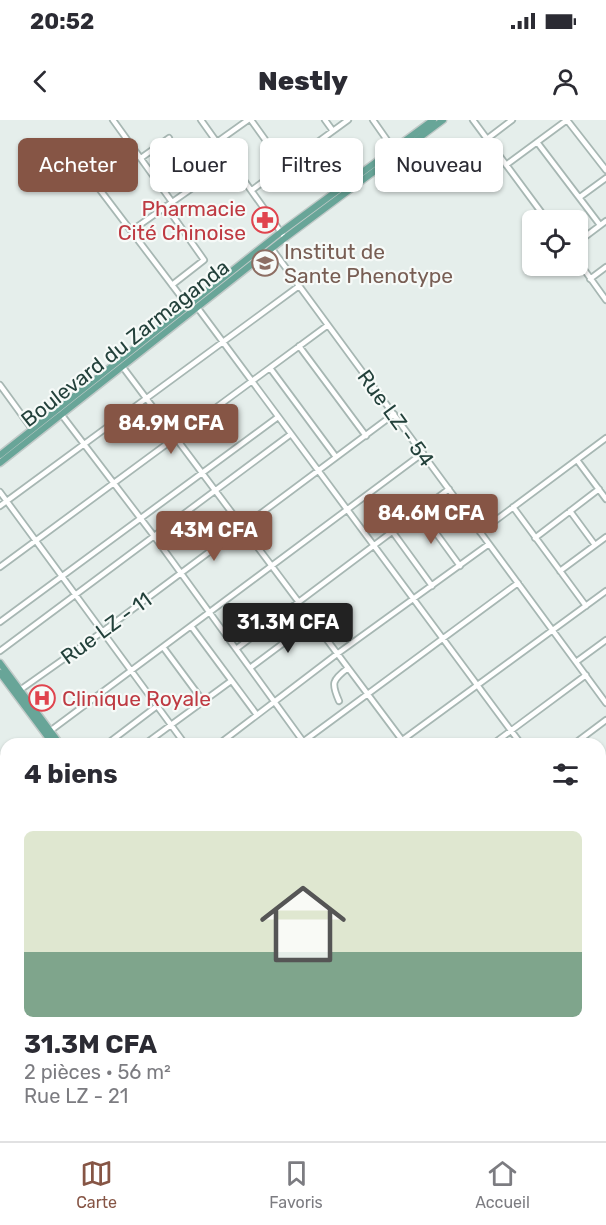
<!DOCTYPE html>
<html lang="fr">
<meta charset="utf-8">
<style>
body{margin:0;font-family:Rubik,sans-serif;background:#f2f2f3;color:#2b2b33;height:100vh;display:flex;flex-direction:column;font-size:22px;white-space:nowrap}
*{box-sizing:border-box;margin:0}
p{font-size:20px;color:#7c7c81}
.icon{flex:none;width:33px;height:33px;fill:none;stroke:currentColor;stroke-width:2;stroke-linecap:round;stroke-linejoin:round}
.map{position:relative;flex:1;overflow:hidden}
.details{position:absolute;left:0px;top:618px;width:606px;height:404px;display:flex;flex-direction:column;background:#fff;border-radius:18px 18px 0 0;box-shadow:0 2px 4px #0004}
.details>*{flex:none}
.banner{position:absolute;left:18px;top:18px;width:570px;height:54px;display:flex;gap:12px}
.buttons{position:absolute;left:522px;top:90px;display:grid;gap:12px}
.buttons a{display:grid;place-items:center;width:66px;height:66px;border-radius:9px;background:#fff;box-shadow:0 2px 4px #0004;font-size:30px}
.price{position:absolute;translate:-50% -51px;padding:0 14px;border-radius:6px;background:#865545;color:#fff;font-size:20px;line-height:39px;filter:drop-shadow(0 2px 3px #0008)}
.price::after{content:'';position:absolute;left:50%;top:36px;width:18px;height:14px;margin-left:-9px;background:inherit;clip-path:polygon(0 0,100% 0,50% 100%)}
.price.current{background:#222;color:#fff}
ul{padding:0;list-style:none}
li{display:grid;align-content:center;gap:12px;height:318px;padding:0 24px}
li span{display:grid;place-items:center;height:186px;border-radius:9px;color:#555}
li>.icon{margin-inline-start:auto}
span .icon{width:108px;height:108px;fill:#fffc;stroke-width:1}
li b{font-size:26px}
h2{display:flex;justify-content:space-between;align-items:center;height:72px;padding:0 24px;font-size:26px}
.tag{padding:0 21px;border-radius:9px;background:#fff;box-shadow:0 2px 4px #0004;font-size:21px;line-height:54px}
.tag.current{background:#865545;color:#fff}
.status{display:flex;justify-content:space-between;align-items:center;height:42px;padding:0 30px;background:#fff;direction:ltr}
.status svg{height:16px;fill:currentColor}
header{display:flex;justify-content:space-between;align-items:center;height:78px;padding:0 24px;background:#fff;font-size:27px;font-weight:800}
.dock{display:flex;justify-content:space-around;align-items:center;height:84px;border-top:2px solid #e1e1e2;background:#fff;font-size:16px;color:#7c7c81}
.dock a{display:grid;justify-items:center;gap:3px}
.dock .current{color:#865545}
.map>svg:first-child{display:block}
</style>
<div class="status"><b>20:52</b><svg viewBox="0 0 49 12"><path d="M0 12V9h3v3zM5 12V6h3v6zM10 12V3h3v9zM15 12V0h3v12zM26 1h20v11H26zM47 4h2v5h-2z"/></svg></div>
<header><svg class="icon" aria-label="back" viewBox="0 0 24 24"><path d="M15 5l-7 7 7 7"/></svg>Nestly<svg class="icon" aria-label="person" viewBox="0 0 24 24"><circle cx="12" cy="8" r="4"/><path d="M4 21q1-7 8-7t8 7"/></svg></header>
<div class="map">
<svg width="606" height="1021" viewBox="0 0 606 1021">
<rect width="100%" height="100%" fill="#e5eeeb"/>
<path fill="#d3deda" d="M6 629V723L0 715V633Z"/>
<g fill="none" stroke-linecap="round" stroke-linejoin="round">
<g stroke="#a7b7b3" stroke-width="8">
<path id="minor" d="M113 0 172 82
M201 0 285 118
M251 0 284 46
M325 0 333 11
M373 0 394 30
M473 0 547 100
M567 0 606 50
M487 19 512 0
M217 22 248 0
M537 22 600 105
M307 30 336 71
M141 38 169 18
M506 45 567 0
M85 50 188 186
M252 70 348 0
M580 77 606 58
M166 86 204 140 172 165
M131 111 208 57
M578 122 606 101
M272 129 606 583
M578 141 606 180
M590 159 606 147
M197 187 521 624
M299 226 366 316
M122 246 405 624
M270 248 336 337
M0 265 32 309
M61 294 154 416 305 624
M577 340 606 379
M0 372 185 624
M0 386 299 166
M513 387 586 486
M420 391 460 446
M570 391 595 425
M392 411 432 466
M480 412 606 318
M535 418 599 369
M0 447 328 205
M560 451 606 417
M0 502 278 297
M191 506 257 595
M163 527 203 581
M236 529 449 369
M0 531 291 314
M576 542 606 520
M250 548 313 501
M20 570 102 512 394 294
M339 581C331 563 332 560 348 548
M50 611 423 333
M107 624 157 586
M145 624 231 561
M219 624 337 534 489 424
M300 624 518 463
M397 624 606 471
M493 624 586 555
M574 624 606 600
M600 657 606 652
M600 683 606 678
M600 731 606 739
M600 804 606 800
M0 847 6 842
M600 865 606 861
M600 887 606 899
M0 914 6 910
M0 915 6 923
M0 971 6 967
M600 999 606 998
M27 1016 31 1021
M75 1016 79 1021
M99 1016 106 1021
M284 1016 288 1021
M455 1016 457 1021
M554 1016 555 1021
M0 1018 6 1013
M174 1021 181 1016
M231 1021 238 1016
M513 1021 535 1016"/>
</g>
<g stroke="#c1cac8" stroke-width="9">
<path id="major" d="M0 335 281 112 433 0
M0 343 285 118 443 0
M0 543 60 624
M0 553 53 624
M338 1016 341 1021
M345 1016 348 1021"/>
</g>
<use href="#minor" stroke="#fff" stroke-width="4.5"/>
<use href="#major" stroke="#68a598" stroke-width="6"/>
</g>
<defs>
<g id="pharmacy-ring" transform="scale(1.35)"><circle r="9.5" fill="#f6faf8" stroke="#e0444e" stroke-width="1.5"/><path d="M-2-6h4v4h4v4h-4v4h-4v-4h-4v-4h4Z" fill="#e0444e"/></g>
<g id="university-ring" transform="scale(1.35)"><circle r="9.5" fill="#f6faf8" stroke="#8d6e63" stroke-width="1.5"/><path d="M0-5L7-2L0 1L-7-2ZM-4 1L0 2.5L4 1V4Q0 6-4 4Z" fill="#8d6e63"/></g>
<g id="hospital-ring" transform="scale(1.35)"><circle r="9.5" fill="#f6faf8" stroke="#e0444e" stroke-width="1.5"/><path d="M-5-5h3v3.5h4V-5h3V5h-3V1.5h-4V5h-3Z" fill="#e0444e"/></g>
</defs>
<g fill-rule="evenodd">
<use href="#pharmacy-ring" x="265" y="100"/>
<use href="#university-ring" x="265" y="143"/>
<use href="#hospital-ring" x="42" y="578"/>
</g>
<g text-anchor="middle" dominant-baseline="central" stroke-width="4.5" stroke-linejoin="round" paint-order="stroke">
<g font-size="21" fill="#be3a42" stroke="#f6faf8" text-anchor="end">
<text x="246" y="88">Pharmacie<tspan x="246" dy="24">Cité Chinoise</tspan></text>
<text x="62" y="578" text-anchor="start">Clinique Royale</text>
</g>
<g font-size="21" fill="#785e54" stroke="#f6faf8" text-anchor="start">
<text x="284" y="131">Institut de<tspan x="284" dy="24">Sante Phenotype</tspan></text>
</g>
<g font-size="21" fill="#23413b" stroke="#f6faf8">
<text transform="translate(125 223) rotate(-38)">Boulevard du Zarmaganda</text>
<text transform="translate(396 298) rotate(54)">Rue LZ - 54</text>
<text transform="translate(106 508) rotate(-36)">Rue LZ - 11</text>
</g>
</g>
</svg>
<div class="buttons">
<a><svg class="icon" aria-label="locate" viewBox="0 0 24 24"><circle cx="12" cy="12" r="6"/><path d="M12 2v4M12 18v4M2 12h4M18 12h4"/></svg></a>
</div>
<b class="price" style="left:171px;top:335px">84.9M CFA</b>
<b class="price" style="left:431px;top:425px">84.6M CFA</b>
<b class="price" style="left:214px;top:442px">43M CFA</b>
<b class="price current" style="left:288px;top:534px">31.3M CFA</b>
<div class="banner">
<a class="tag current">Acheter</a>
<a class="tag">Louer</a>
<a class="tag">Filtres</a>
<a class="tag">Nouveau</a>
</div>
<section class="details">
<h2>4 biens<svg class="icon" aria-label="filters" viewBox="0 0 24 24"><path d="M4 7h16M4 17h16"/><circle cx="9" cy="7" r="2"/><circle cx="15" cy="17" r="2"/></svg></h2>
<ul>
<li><span style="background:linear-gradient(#dfe7d0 65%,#7fa58c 0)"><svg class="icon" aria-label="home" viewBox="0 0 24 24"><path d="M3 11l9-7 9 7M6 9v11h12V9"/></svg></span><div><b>31.3M CFA</b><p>2 pièces · 56 m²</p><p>Rue LZ - 21</p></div></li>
</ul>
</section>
</div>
<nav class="dock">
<a class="current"><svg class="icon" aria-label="map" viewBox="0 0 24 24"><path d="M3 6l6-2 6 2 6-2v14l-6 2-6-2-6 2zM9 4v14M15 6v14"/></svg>Carte</a>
<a><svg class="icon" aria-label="saved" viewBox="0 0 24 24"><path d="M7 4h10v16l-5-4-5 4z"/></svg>Favoris</a>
<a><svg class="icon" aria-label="home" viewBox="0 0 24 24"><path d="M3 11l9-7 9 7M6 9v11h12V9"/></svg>Accueil</a>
</nav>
